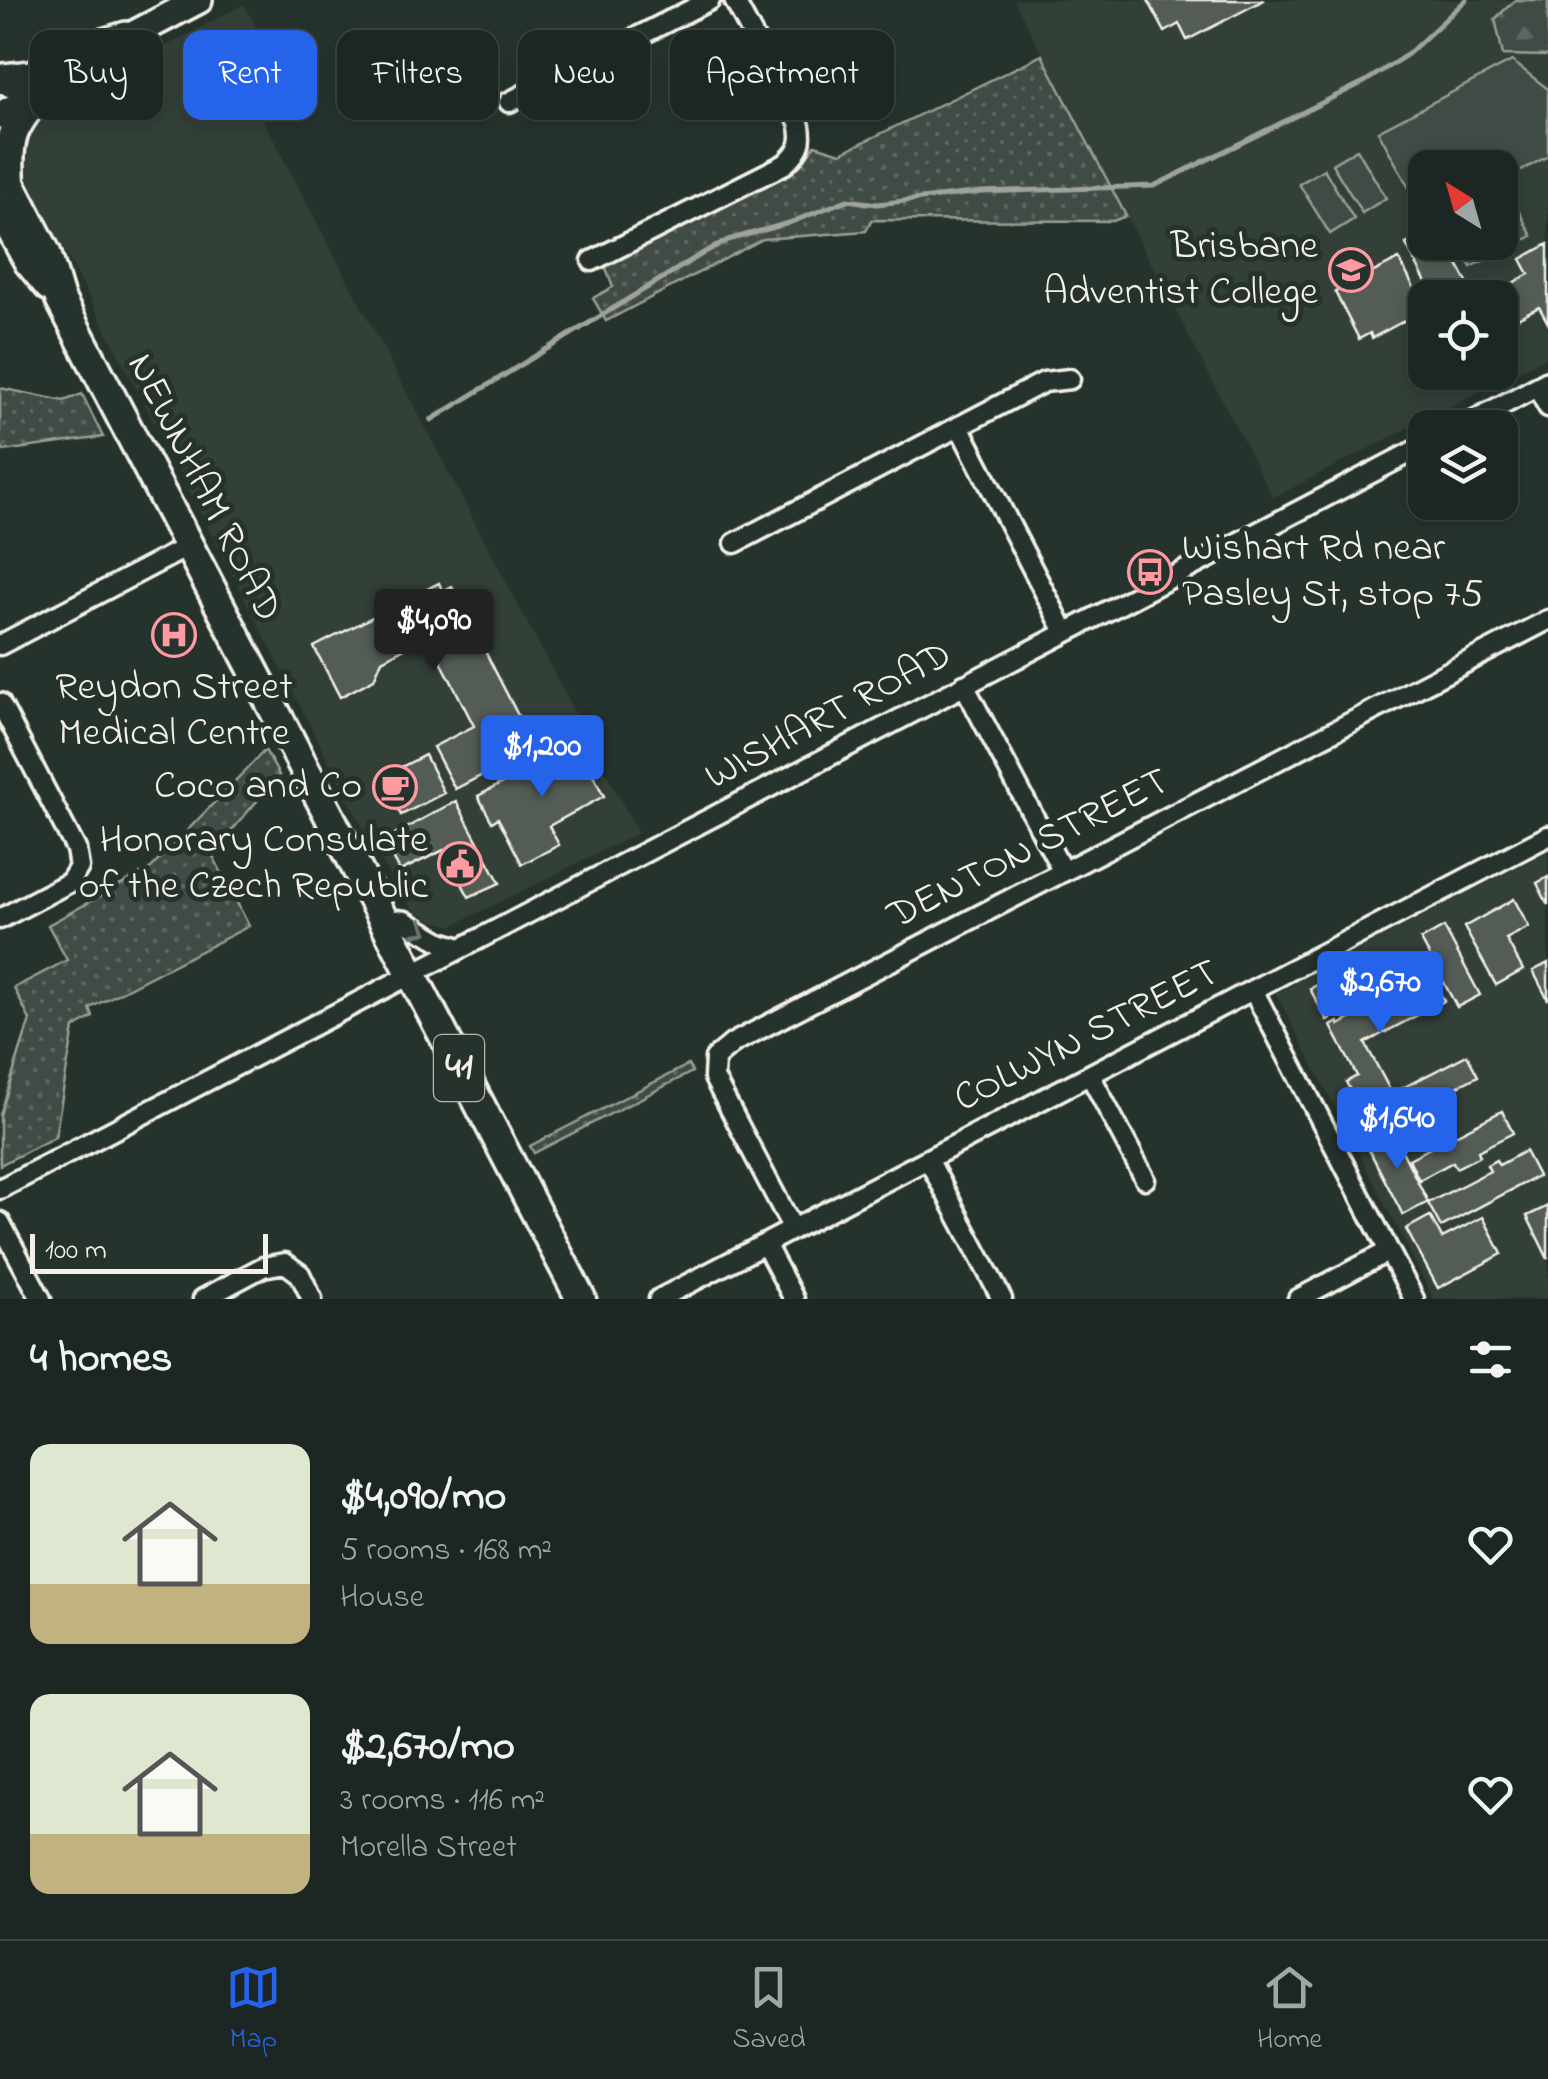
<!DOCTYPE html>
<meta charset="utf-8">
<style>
body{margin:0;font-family:"Indie Flower",sans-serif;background:#29322f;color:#f1f3f6;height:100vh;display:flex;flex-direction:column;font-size:38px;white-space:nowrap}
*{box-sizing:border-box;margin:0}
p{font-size:32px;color:#a0a5a5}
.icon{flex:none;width:55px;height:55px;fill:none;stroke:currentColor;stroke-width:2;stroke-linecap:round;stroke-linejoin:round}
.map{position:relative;height:1299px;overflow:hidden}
.panel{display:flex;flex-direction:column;background:#1c2622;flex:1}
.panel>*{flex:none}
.banner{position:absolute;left:30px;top:30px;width:1000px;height:90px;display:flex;gap:20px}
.needle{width:65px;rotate:323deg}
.controls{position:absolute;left:1408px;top:150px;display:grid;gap:20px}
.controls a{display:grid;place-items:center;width:110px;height:110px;border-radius:20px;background:#1c2622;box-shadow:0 5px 15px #0003,0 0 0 2px #3a4340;font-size:50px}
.scale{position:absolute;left:30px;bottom:25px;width:238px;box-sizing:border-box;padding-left:10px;border:5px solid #f4f1e8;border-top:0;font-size:28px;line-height:35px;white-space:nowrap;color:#f4f1e8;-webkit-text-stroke:8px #26332d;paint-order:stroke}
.price{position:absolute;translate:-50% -85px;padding:0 22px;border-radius:10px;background:#2563eb;color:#fff;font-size:32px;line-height:65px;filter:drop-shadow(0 2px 5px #0008)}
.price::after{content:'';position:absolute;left:50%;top:60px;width:30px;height:22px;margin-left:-15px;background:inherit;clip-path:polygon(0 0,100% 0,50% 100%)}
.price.on{background:#222;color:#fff}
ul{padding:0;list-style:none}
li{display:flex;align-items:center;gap:30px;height:250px;padding:0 30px}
li span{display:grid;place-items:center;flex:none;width:280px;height:200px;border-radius:20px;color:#555}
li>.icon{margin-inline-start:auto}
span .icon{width:120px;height:120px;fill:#fffc;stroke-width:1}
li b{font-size:42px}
h2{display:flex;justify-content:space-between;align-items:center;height:120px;padding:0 30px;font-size:42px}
.chip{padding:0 35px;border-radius:20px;background:#1c2622;box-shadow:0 5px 15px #0003,0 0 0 2px #3a4340;font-size:35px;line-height:90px}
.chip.on{background:#2563eb;color:#fff}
.tab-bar{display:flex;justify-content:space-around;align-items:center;height:140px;border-top:2px solid #3a4340;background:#1c2622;font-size:28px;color:#a0a5a5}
.tab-bar a{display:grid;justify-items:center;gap:5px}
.tab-bar .on{color:#2563eb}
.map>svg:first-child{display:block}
</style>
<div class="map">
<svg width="1548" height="1299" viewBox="0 0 1548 1299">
<defs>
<pattern id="grass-dots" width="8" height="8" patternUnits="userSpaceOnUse" patternTransform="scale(2.5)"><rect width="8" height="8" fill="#414b45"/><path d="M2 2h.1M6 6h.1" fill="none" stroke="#5d6560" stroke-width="1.8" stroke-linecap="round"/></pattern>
<pattern id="forest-firs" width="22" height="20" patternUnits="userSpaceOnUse" patternTransform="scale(2.5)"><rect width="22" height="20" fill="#414b45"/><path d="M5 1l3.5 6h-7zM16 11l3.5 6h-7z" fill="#5d6560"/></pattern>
</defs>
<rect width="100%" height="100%" fill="#26332d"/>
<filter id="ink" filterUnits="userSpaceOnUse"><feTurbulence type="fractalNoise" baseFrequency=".01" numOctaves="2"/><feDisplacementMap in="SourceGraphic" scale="20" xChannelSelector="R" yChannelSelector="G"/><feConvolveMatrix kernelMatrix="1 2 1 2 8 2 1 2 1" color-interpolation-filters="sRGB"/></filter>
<g filter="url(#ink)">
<path fill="#333f39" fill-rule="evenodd" d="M1014 0H1548V356L1273 498ZM1425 168H1500V242H1425ZM1425 298H1500V372H1425Z
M244 4 287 89 256 106 638 833 452 926 433 921 414 910 402 896 372 845 28 179 24 158 39 115Z
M1548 851V1299H1434L1276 993Z"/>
<path fill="url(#grass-dots)" stroke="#9a9e96" stroke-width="2.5" d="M1042 55 1126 216 1113 221 872 220 866 231 763 239 606 321 593 298 613 287 606 268 609 262 788 174 801 165 815 145 841 153Z
M0 388 64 401 82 394 103 437 4 451 0 444Z
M265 750 279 775 212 854 249 926 90 1008 93 1017 74 1028 55 1137 0 1165V1115L30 1020 14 988 67 960 48 925 151 868Z
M688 1065 692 1072 534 1153 530 1146Z"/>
<path fill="url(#forest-firs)" stroke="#9a9e96" stroke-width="2.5" d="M1515 0H1548V56L1503 55 1495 19Z"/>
<path fill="#414b45" stroke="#9a9e96" stroke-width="2.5" d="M1512 61 1548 89V156L1500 182V168H1425V217L1378 131Z
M1357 149 1386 198 1362 213 1332 164Z
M1324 169 1354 219 1330 234 1299 184Z
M1516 206 1532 236 1471 267 1458 243 1500 242V215Z"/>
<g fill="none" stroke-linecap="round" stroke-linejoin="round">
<path stroke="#9fa39b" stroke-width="5" d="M431 420 705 252 728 240 789 223 847 200 877 204 982 192 1154 186 1366 81 1408 54 1466 0"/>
</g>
<path fill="#525c55" stroke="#f4f1e8" stroke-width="2.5" d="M1148 0H1264L1187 40 1179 24 1165 32Z
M1425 234V242H1446L1470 288 1453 298H1434L1406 244Z
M1548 244V323L1539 307 1500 327V298H1485L1529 274 1521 259Z
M1399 259 1423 305 1413 310 1415 315 1372 338 1370 333 1359 339 1335 292Z
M439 583 443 592 452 587 527 733 494 750 502 765 455 789 433 747 474 726 428 636 382 660 374 679 340 697 314 647Z
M573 737 604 796 549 826 559 845 522 864 498 818 492 822 478 796 556 755 552 748Z
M425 755 444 793 401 815 382 777Z
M456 801 500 883 469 897 444 850 400 871 384 840Z
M1548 877V905L1537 883Z
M1514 899 1529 927 1506 939 1523 970 1496 985 1464 927Z
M1444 927 1480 995 1457 1007 1421 940Z
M1548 963V1000L1533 971Z
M1346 968 1363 999 1327 1020 1310 989Z
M1431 976 1444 1001 1365 1043 1391 1092 1360 1108 1346 1082 1357 1076 1331 1026 1338 1022 1339 1025Z
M1467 1055 1478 1076 1391 1120 1381 1099Z
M1502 1111 1513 1133 1478 1151 1480 1156 1456 1168 1453 1162 1419 1180 1409 1159Z
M1391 1129 1428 1202 1403 1215 1365 1142Z
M1525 1151 1538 1176 1441 1227 1428 1203 1490 1171 1487 1165 1496 1160 1499 1165Z
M1548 1206V1259L1527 1216Z
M1430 1216 1442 1238 1483 1217 1502 1254 1438 1288 1406 1229Z"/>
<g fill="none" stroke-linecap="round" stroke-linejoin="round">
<g stroke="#f4f1e8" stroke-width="25">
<path id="street" d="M509 102 710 0
M592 261 785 164C800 150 804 142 799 122L734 0
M1537 387 1548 407
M959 426 1065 632
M1459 428 1548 381
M735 543 1044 382 1070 379
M0 645 189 546
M964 685 1063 872
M0 703 76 849 79 867 70 882 0 919
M380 918 405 921 441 942 461 948
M1253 990 1414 1299
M1090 1075 1145 1179
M928 1159 1002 1299
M0 1189 1425 445
M0 1222 41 1299
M793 1229 714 1078 715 1058 733 1043 1548 620
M765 1244 794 1299
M203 1299 263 1267 285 1263 300 1274 312 1299
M659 1299 1548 836
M1298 1299 1389 1251"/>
</g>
<g stroke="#f4f1e8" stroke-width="32">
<path id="secondary" d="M11 84 89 46 126 35
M0 115 98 62 136 33 199 0"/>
</g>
<g stroke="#f4f1e8" stroke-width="35">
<path id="primary" d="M0 79 27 76
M0 164 46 253 60 299 581 1299
M10 182C7 139 11 128 39 95
M0 209 29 262 49 286"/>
</g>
<use href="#street" stroke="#26332d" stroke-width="18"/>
<use href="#secondary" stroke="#26332d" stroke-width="25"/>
<use href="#primary" stroke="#26332d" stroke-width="28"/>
</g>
<defs><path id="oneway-chevron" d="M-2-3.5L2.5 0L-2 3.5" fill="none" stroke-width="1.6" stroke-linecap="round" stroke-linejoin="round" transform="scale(2.5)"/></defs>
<use stroke="#6e766e" href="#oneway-chevron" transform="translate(421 930) rotate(30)"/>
</g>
<defs>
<g id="school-ring" transform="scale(2.25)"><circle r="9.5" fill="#26332d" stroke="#ff9aa2" stroke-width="1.5"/><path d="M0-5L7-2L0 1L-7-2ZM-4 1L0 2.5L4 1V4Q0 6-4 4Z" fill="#ff9aa2"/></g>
<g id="bus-ring" transform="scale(2.25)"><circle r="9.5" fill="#26332d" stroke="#ff9aa2" stroke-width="1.5"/><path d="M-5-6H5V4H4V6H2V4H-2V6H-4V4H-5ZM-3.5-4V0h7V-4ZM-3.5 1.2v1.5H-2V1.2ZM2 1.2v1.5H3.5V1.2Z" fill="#ff9aa2"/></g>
<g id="hospital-ring" transform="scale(2.25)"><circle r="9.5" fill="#26332d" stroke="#ff9aa2" stroke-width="1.5"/><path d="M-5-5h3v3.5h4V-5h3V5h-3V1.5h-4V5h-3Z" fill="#ff9aa2"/></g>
<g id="cafe-ring" transform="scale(2.25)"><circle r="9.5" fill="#26332d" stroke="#ff9aa2" stroke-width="1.5"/><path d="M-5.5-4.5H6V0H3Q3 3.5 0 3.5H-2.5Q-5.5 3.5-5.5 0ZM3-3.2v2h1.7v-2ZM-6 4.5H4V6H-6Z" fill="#ff9aa2"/></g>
<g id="civic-ring" transform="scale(2.25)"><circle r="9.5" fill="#26332d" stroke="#ff9aa2" stroke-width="1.5"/><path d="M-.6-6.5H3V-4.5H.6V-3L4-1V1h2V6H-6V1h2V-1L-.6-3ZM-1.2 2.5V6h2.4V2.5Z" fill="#ff9aa2"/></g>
</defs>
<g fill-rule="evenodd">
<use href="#school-ring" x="1351" y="270"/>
<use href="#bus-ring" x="1150" y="572"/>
<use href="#hospital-ring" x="174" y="635"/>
<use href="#cafe-ring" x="395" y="787"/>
<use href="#civic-ring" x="460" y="864"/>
</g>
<g text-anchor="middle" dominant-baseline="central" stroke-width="10" stroke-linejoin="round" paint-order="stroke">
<rect fill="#26332d" stroke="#b6b8b0" stroke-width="2.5" x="434" y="1035" width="50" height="66" rx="8"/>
<g font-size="38" font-weight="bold" fill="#f4f1e8">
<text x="459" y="1068">41</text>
</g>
<g font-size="40" fill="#f4f1e8" stroke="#26332d" text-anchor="end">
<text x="1318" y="247">Brisbane<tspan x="1318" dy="46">Adventist College</tspan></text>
<text x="1182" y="549" text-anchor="start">Wishart Rd near<tspan x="1182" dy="46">Pasley St, stop 75</tspan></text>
<text x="174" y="688" text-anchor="middle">Reydon Street<tspan x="174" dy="46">Medical Centre</tspan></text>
<text x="362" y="787">Coco and Co</text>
<text x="428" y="841">Honorary Consulate<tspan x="428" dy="46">of the Czech Republic</tspan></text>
</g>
<g font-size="40" fill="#f4f1e8" stroke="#26332d">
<text transform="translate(203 488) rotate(63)">NEWNHAM ROAD</text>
<text transform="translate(829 717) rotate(-28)">WISHART ROAD</text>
<text transform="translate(1029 850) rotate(-27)">DENTON STREET</text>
<text transform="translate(1087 1037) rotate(-27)">COLWYN STREET</text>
</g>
</g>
</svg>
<div class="controls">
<a><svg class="needle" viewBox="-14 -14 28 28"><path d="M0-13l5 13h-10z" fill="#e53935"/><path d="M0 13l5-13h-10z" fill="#a0a5a5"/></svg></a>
<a><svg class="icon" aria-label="locate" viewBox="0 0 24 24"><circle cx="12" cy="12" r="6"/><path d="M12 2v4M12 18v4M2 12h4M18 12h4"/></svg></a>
<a><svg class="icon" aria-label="layers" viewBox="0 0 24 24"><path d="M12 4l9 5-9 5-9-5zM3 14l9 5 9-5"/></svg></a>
</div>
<div class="scale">100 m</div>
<b class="price on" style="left:434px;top:674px">$4,090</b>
<b class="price" style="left:542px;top:800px">$1,200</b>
<b class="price" style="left:1380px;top:1036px">$2,670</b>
<b class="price" style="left:1397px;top:1172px">$1,640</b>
<div class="banner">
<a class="chip">Buy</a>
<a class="chip on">Rent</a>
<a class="chip">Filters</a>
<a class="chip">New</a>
<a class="chip">Apartment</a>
</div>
</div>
<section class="panel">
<h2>4 homes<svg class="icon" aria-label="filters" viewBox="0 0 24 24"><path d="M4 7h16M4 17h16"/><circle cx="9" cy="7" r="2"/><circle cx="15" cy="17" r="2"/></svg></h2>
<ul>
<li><span style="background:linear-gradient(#dfe7d0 70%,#c2b280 0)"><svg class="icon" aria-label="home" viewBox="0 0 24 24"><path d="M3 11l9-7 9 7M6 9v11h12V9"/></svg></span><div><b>$4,090/mo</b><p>5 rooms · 168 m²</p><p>House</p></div><svg class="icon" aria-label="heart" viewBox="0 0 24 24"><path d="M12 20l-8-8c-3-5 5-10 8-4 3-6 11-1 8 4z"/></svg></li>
<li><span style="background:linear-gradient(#dfe7d0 70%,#c2b280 0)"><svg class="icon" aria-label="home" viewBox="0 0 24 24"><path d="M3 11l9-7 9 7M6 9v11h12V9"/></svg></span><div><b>$2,670/mo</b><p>3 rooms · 116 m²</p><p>Morella Street</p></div><svg class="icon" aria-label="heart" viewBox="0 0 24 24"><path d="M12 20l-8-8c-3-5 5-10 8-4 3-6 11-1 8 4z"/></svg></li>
</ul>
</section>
<nav class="tab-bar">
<a class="on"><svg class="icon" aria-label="map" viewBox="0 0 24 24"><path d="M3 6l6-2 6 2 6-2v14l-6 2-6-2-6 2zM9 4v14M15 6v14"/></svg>Map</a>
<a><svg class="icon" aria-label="saved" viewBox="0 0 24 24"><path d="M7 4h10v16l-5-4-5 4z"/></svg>Saved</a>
<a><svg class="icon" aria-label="home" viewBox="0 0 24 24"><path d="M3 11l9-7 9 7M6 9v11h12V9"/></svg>Home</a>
</nav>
